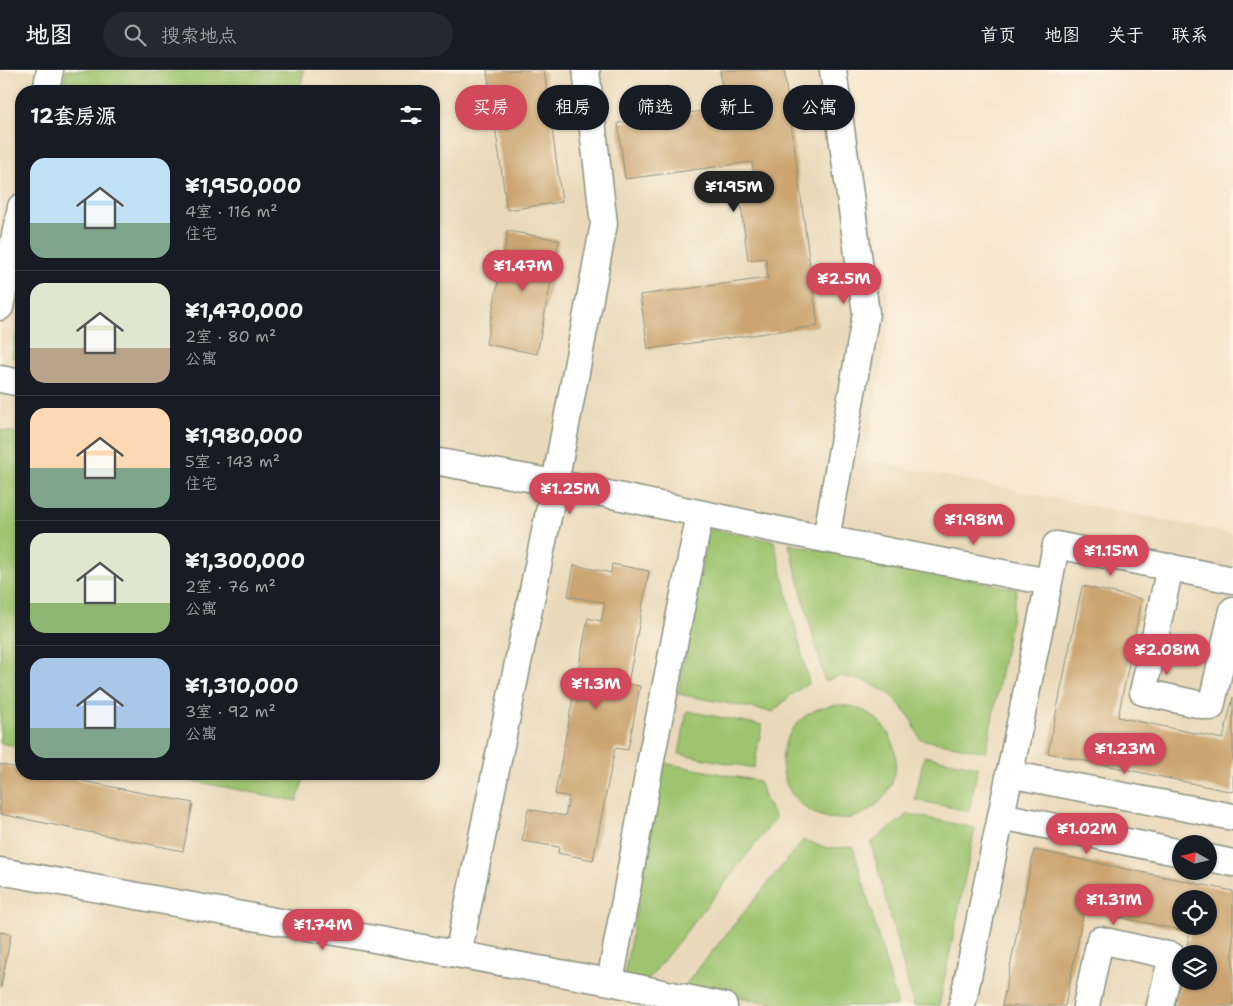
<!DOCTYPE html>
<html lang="zh">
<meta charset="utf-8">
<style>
body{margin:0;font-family:"Shantell Sans","LXGW WenKai TC",sans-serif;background:#242831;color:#f1f3f6;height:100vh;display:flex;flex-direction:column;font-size:19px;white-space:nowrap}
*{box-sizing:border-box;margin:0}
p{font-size:16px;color:#9ea1a6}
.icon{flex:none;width:28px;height:28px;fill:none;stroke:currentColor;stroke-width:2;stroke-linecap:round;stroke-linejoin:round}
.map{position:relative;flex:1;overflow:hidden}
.panel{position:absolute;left:15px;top:15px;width:425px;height:695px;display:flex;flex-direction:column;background:#171b24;border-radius:20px;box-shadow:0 1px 4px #0004}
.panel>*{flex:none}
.banner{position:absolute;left:455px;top:15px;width:475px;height:45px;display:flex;gap:10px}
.needle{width:32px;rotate:278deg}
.tools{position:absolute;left:1172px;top:765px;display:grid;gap:10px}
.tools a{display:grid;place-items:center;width:45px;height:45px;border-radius:50%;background:#171b24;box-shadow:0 1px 4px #0004;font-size:25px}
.price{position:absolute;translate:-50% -42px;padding:0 11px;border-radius:18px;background:#d1495b;color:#fff;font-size:16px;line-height:32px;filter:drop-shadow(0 1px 2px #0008)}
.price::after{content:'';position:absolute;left:50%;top:30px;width:15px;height:11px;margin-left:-8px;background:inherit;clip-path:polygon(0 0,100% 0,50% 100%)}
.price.active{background:#222;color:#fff}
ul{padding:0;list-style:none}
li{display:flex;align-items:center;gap:15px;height:125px;padding:0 15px}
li+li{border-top:1px solid #363941}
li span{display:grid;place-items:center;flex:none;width:140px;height:100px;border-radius:15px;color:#555}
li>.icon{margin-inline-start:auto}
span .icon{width:60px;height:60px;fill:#fffc;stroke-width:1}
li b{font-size:21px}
h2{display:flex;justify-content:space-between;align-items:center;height:60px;padding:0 15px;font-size:21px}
.tag{padding:0 18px;border-radius:22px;background:#171b24;box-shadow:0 1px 4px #0004;font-size:18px;line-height:45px}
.tag.active{background:#d1495b;color:#fff}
header{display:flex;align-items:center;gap:30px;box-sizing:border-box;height:70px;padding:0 25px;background:#171b24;border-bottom:1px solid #363941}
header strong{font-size:24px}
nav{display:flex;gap:28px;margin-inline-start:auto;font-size:18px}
.search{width:350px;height:45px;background:#242831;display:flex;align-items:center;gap:12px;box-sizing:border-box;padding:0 18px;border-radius:28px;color:#9ea1a6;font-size:19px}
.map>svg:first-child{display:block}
</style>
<header>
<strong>地图</strong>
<div class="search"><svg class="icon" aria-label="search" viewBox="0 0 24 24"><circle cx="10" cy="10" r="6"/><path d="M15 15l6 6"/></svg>搜索地点</div>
<nav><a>首页</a><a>地图</a><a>关于</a><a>联系</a></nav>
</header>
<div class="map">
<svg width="1233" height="936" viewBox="0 0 1233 936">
<rect width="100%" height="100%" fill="#fcf5e5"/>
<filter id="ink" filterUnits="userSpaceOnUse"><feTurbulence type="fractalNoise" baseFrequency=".02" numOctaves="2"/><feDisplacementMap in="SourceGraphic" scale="10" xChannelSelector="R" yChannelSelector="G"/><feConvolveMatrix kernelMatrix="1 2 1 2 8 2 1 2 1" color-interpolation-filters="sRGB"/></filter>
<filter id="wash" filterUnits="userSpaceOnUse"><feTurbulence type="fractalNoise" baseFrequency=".0096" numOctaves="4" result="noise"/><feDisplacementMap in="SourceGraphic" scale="20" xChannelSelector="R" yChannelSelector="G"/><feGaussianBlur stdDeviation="1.12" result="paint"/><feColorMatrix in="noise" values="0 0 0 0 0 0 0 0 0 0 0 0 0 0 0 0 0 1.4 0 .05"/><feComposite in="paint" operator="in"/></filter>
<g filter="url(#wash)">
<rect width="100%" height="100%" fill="#f7e7cf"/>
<path fill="#e9d9ba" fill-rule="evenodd" d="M0 0H844L891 242 865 390 1233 464V936H0ZM21 21H434V704H21ZM1181 774H1209V801H1181ZM1181 829H1209V856H1181ZM1181 884H1209V911H1181Z"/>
<path fill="#9fc46f" stroke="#5f8052" d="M66 0H304L300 21H62Z
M21 241V289L12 287Z
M0 360 21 364V677L0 673Z
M709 459 774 471 809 613 791 625 773 642 678 624Z
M789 474 1017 519 986 682 920 669 910 647 891 625 868 612 840 606 825 611Z
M782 692a57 57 0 1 1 114 0a57 57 0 1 1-114 0Z
M687 641 762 655 754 698 679 684Z
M924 686 978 697 969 741 915 730Z
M663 693 759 711 766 732 776 748 648 910 624 906Z
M156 704H305L297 731Z
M908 744 975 758 939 936H914L871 773Z
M803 770 828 778 853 777 898 936H785L684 916Z"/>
<g id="blocks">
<path fill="#cba46f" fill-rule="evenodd" d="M487 0H544L562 132 507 140Z
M720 0H784L818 256 648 279 640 225 768 208 766 188 748 190 738 113 754 111 752 92 625 109 618 53 745 35 743 17 722 20Z
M508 161 559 170 537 284 486 274Z
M612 494 649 501 628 614 640 616 628 680 615 678 593 790 558 783 559 777 522 771 528 739 565 746 569 727 555 724 588 548 601 551 605 533 568 526 574 495 611 503Z
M1082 516 1142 529 1118 647 1223 669 1233 627V722L1048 683Z
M0 694 21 699V704H47L193 733 183 781 0 744Z
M1034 780 1233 821V936H1175L1180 911H1209V884H1185L1190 862 1084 840 1065 936H1002ZM1181 829H1209V856H1181Z
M0 862 11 864 1 917H0Z"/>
</g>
</g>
<g filter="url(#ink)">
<use href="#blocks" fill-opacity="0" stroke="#8b9282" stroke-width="1"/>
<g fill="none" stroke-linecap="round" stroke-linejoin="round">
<g stroke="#8b9282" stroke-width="29">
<path id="street" d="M46 21 50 0
M0 237 21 137
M0 309 21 313
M434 391 555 413 779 460 1049 512 962 936
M826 469 866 243 833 0
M1170 497 1143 622 1211 637 1233 540
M1049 512 1056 475 1233 510
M1009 704 1233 747
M1001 746 1181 783
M1209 788 1233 793
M0 801 610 912 724 936
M458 884 555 413 604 154 586 0
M610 912 652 684 700 444
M1086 936 1100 870 1172 886 1160 936"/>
</g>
<use href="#street" stroke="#fff" stroke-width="26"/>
</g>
</g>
</svg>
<div class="tools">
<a><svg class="needle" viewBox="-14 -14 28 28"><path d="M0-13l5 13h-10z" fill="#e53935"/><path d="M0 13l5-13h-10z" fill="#9ea1a6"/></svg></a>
<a><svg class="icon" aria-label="locate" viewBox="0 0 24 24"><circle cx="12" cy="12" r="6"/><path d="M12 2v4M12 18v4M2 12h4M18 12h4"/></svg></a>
<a><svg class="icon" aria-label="layers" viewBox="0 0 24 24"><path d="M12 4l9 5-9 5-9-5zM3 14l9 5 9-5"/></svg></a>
</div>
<b class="price active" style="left:734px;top:143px">¥1.95M</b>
<b class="price" style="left:523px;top:222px">¥1.47M</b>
<b class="price" style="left:844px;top:235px">¥2.5M</b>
<b class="price" style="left:570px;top:445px">¥1.25M</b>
<b class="price" style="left:974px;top:476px">¥1.98M</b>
<b class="price" style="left:1111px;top:507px">¥1.15M</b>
<b class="price" style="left:1167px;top:606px">¥2.08M</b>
<b class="price" style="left:596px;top:640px">¥1.3M</b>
<b class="price" style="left:1125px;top:705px">¥1.23M</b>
<b class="price" style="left:1087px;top:785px">¥1.02M</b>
<b class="price" style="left:1114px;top:856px">¥1.31M</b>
<b class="price" style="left:323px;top:881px">¥1.74M</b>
<div class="banner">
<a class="tag active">买房</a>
<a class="tag">租房</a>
<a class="tag">筛选</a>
<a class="tag">新上</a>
<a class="tag">公寓</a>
</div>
<section class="panel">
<h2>12套房源<svg class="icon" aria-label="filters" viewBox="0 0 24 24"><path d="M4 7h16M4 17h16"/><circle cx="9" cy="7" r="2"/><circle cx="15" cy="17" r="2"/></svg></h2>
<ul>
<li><span style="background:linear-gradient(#bfe0f5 65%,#7fa58c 0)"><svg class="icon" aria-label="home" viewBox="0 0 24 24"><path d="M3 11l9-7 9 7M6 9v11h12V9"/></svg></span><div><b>¥1,950,000</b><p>4室 · 116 m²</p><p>住宅</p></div></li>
<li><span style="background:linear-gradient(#dfe7d0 65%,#b9a48a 0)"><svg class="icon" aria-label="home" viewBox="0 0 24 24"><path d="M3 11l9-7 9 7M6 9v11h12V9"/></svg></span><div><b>¥1,470,000</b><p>2室 · 80 m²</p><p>公寓</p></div></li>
<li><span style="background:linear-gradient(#ffd9b3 60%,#7fa58c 0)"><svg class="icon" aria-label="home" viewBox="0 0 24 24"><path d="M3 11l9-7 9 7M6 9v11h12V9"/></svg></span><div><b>¥1,980,000</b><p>5室 · 143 m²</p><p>住宅</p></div></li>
<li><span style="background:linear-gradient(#dfe7d0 70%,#8fb573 0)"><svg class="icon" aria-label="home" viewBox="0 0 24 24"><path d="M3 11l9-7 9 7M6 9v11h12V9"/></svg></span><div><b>¥1,300,000</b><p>2室 · 76 m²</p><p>公寓</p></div></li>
<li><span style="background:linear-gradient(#a9c7e8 70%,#7fa58c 0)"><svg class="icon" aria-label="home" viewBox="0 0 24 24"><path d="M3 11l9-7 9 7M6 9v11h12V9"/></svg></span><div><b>¥1,310,000</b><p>3室 · 92 m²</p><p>公寓</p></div></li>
</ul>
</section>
</div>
